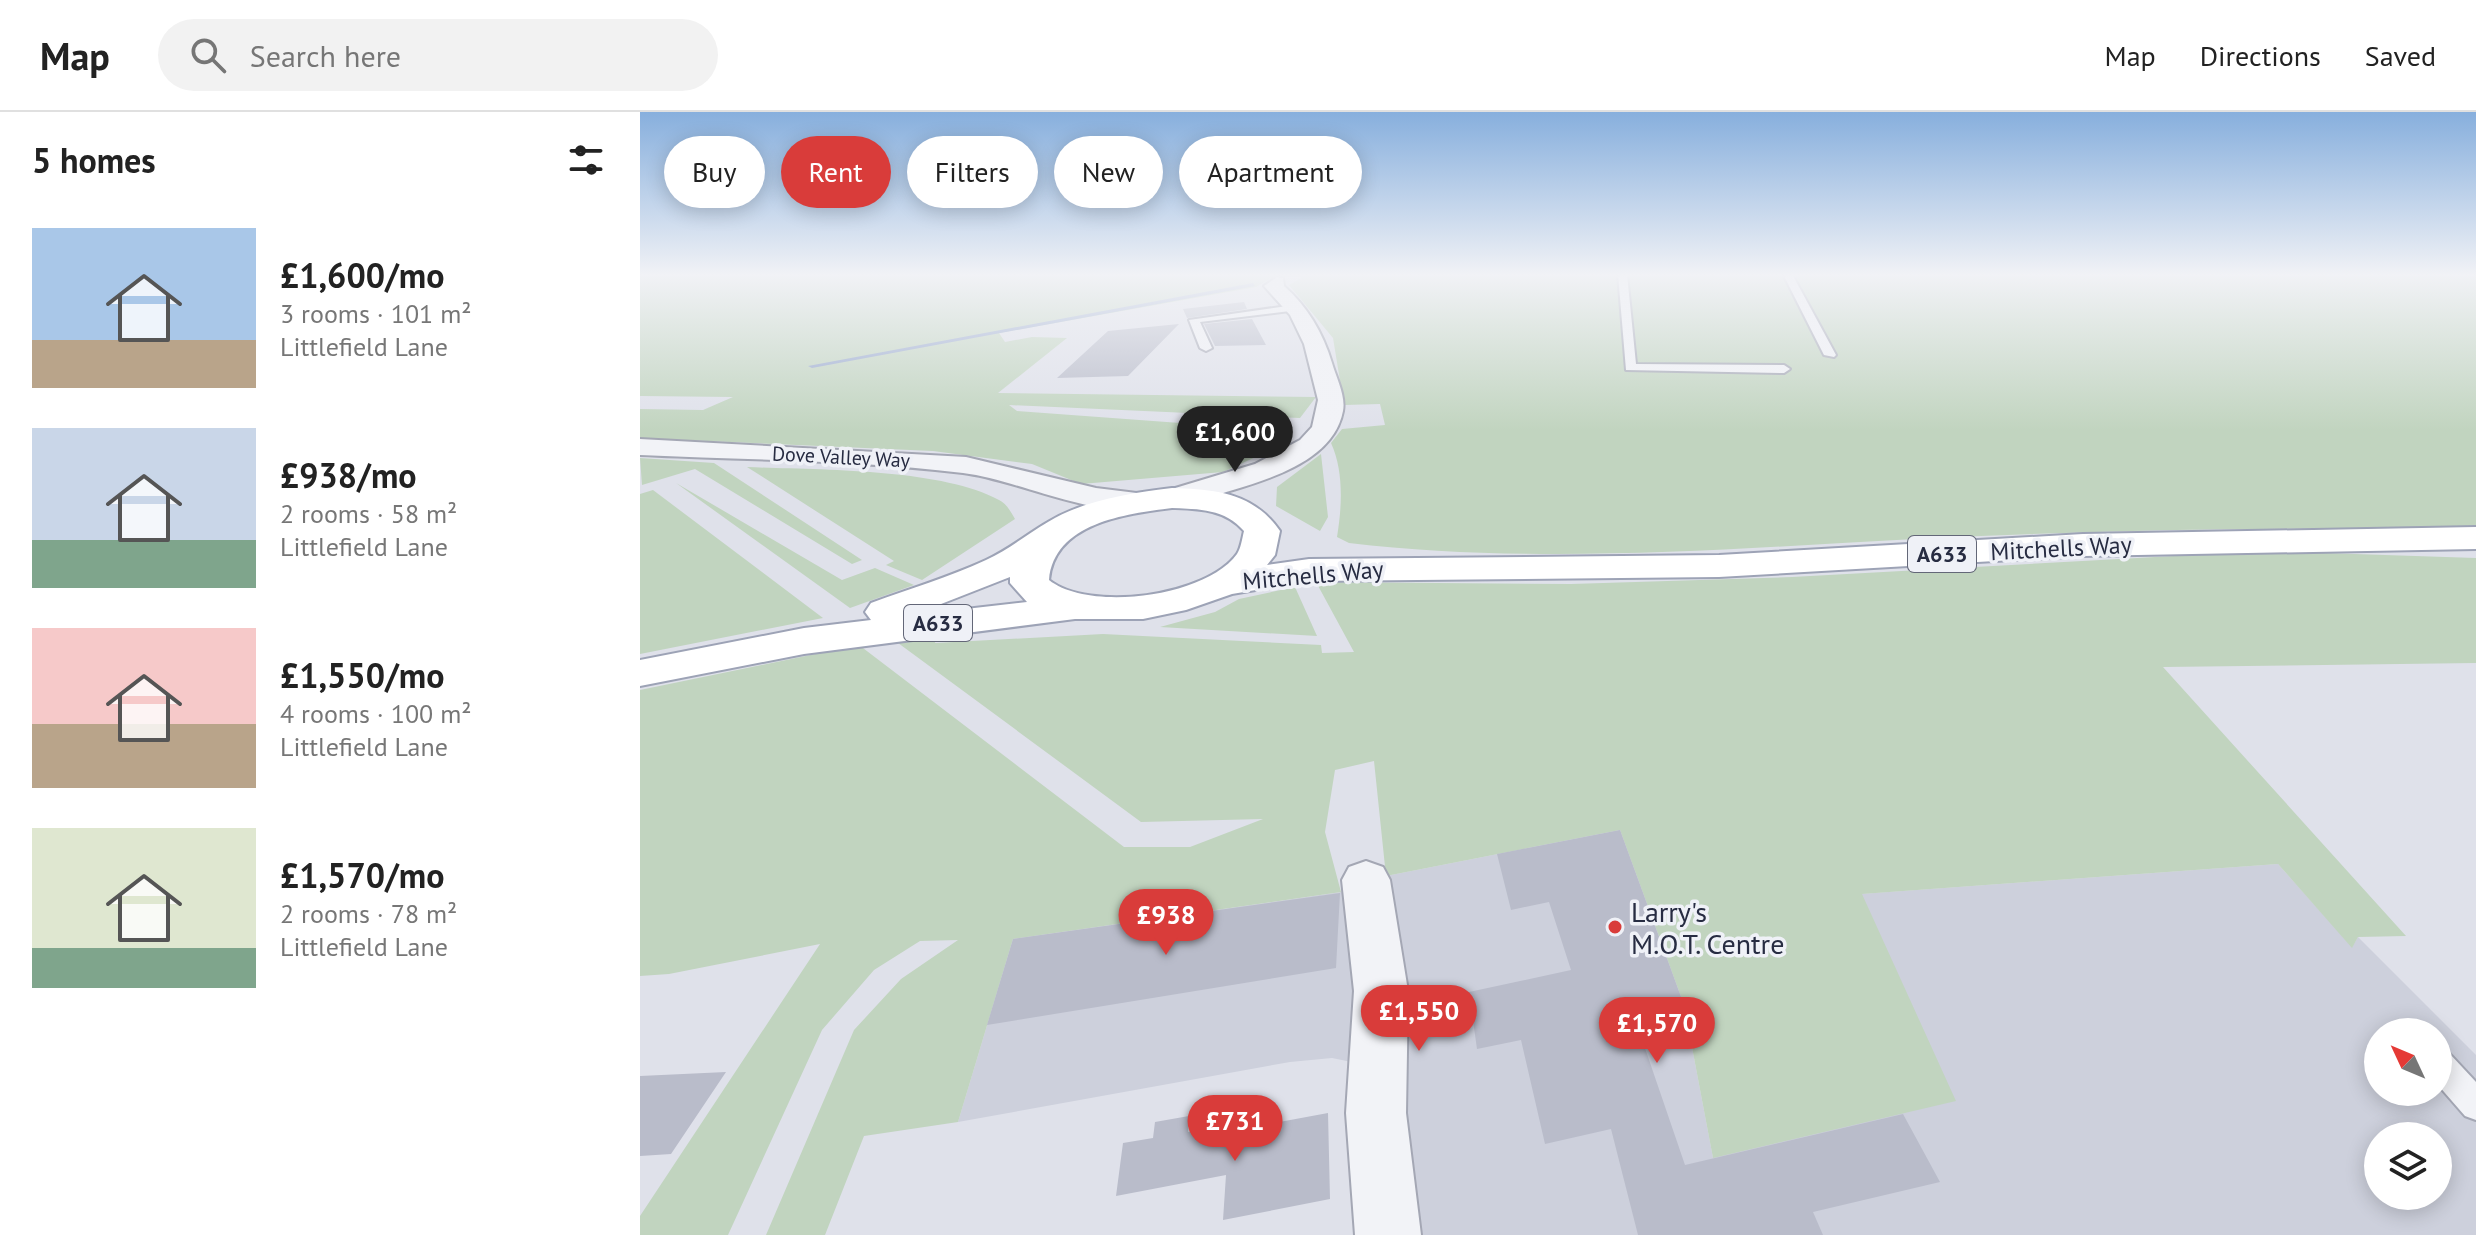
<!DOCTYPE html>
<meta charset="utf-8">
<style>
body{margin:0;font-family:"PT Sans",sans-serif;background:#f2f2f2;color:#222;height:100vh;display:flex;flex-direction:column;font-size:30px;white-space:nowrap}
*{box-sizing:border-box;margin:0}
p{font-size:26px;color:#767676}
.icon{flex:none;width:44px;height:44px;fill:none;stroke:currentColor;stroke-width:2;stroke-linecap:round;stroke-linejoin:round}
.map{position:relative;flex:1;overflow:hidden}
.details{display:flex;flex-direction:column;background:#fff;width:640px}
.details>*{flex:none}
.banner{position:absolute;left:24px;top:24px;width:760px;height:72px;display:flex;gap:16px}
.needle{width:52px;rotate:314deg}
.controls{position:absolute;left:1724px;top:906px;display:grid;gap:16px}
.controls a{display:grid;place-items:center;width:88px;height:88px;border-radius:50%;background:#fff;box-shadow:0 4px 20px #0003;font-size:40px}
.price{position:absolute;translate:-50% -68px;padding:0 18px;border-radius:28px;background:#d93c3a;color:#fff;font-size:26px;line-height:52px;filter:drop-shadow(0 2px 4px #0008)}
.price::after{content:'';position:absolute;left:50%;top:48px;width:24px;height:18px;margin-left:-12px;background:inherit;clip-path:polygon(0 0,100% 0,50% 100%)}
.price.selected{background:#222;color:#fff}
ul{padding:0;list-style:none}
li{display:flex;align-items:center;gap:24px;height:200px;padding:0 32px}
li span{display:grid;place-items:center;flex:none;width:224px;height:160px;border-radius:0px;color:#555}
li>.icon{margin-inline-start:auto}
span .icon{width:96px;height:96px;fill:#fffc;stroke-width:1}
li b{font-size:34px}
h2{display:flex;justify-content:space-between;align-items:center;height:96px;padding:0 32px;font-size:34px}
.tag{padding:0 28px;border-radius:36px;background:#fff;box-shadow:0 4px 20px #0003;font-size:28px;line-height:72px}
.tag.selected{background:#d93c3a;color:#fff}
header{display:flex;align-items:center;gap:48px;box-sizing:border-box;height:112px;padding:0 40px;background:#fff;border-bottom:2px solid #e0e0e0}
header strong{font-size:38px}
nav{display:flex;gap:44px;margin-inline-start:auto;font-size:28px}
.search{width:560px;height:72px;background:#f2f2f2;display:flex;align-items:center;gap:20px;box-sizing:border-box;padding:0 28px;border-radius:44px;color:#767676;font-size:30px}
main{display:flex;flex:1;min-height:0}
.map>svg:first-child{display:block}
</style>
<header>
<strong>Map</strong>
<div class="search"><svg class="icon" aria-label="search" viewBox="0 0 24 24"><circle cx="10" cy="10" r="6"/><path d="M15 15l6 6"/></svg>Search here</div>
<nav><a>Map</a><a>Directions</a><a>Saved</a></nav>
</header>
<main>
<section class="details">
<h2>5 homes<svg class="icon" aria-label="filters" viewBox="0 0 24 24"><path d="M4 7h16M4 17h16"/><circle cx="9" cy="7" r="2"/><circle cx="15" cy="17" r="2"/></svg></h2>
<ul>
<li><span style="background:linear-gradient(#a9c7e8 70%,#b9a48a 0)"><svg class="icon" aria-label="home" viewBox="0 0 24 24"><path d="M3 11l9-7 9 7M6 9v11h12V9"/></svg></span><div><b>£1,600/mo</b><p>3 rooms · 101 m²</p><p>Littlefield Lane</p></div></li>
<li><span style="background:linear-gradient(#c9d6e8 70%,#7fa58c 0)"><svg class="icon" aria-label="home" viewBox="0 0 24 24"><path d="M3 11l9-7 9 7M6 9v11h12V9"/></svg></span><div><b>£938/mo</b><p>2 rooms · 58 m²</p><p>Littlefield Lane</p></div></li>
<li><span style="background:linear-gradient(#f6c9c9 60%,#b9a48a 0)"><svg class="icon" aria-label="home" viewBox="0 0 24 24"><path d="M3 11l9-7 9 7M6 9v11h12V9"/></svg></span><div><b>£1,550/mo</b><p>4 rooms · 100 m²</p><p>Littlefield Lane</p></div></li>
<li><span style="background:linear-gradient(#dfe7d0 75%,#7fa58c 0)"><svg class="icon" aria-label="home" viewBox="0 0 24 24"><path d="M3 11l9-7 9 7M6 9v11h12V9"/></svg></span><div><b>£1,570/mo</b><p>2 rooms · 78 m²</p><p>Littlefield Lane</p></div></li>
</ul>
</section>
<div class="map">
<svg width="1836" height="1123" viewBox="0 0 1836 1123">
<rect width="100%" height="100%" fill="#dfe1ea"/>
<path fill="#cdd0dc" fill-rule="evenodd" d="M980 718 1044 893 1073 1046 1221 782 1638 752 1712 835 1718 825 1836 943V1123H767L746 957 692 946 650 950 318 1010 373 827 701 780 746 764ZM1738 920H1798V980H1738ZM1738 1024H1798V1084H1738Z"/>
<path fill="#c1d4bf" d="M0 162H638L616 175 359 221 365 230 392 225 427 226 358 281 676 285 660 306 369 293 377 299 650 319 633 337 583 360 441 372 392 352 293 339 0 326V297L63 298 93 285 0 284Z
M644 162H1836V419C1649 414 1462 418 1275 427 1087 437 897 453 709 431L697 425C702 395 704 359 691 331L702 317 745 313 740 292 704 293 693 226 649 173 663 165Z
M681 342 688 405 680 419 636 394 637 375Z
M0 346 74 351 222 448 212 452 55 357 2 373Z
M107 355C176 358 300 356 359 388 366 391 371 400 375 407L282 468 246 453 254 449Z
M36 371 202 468 235 456 274 473 210 496Z
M13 378 183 506 0 542V382Z
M1625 439 1836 446V551L1523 555 1766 824 1718 825 1712 836 1638 752 1222 782 1316 989 1073 1046 1044 893 980 718 746 764 734 649 695 658 685 720 701 780 373 827 318 1010 224 1024 185 1123H126L214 918 261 867 318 828 280 829 234 858 182 918 88 1123H0V1104L180 832 29 862 0 864V578L219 533 484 735H550L623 707 501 710 254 528 298 519 295 531 463 522 681 533 682 541 714 540 676 470 931 472 1152 465Z
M655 475 677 524 520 515 575 500 599 487Z"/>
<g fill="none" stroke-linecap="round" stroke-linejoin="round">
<path fill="#97a8cd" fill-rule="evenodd" d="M635 162H646L637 165Z
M613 171 615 174 172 256 168 254Z"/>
</g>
<path fill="#b9bcca" d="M604 190 607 197 547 206 543 197Z
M612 207 626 233 575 234 564 212Z
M539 212 488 264 417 266 468 219Z
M980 718 1044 893 994 904 1045 1053 1263 1002 1300 1070 1173 1100 1183 1123H998L971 1017 905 1032 881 928 837 937 829 880 931 858 909 790 871 798 857 742Z
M700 781 696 856 347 913 373 827Z
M86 960 31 1042 0 1044V964Z
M688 1001 690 1087 583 1108 586 1063 476 1084 483 1031 513 1026 515 1010 549 1004 548 1020 579 1013V1021Z"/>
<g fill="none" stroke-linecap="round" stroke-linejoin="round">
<g stroke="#a4a7b4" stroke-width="4">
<path id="lane" d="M978 162H987L996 252 1144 253 1150 257 1144 261 986 258Z
M1143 162H1152L1196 243 1194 245 1184 243Z
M654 193 658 198 560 210 572 236 566 239 560 236 549 208Z
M1798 937 1809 941 1836 970V1008L1825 1004 1798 973Z"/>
</g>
<g stroke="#a4a7b4" stroke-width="4">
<path id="street" d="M637 165 643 166 644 174C667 194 683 221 692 251 696 265 706 284 703 299 694 347 633 366 593 378 572 384 543 398 522 392L517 386 522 380 615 352 660 328 672 315 678 288 664 232 650 203 624 174Z
M0 327 326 345 456 376 513 383 518 389 513 395C456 409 380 368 323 361 216 348 107 348 0 343Z
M726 749 743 755 750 768 768 879 766 1001 781 1123H715L706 1001 714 879 702 768 709 755Z"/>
</g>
<g stroke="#9da3b6" stroke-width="4">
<path id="primary" d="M532 376C575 377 614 381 640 419L635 443 627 453 669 447 1079 443 1443 422 1836 415V437L1443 444 1079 465 669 469 592 482 546 498 503 507H435L164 542 0 574V548L164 516 231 508 225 500 231 491C269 477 309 465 346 448 370 437 387 422 408 410 444 388 491 381 532 376ZM532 396C559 397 585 397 604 419 602 427 601 436 597 442 566 485 449 500 409 468 414 411 485 402 532 396ZM370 465V471L387 490 273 503Z"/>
</g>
<use href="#lane" fill="#f2f3f7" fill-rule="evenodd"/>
<use href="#street" fill="#f2f3f7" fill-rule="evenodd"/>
<use href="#primary" fill="#fff" fill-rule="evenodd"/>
</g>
<linearGradient id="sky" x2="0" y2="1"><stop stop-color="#87afdd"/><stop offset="0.51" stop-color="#f1f2f6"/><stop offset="1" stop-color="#f1f2f6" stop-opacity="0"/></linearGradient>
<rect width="1836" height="319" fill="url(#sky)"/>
<circle fill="#d93c3a" stroke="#eff1f7" stroke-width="3" cx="975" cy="815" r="8"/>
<g text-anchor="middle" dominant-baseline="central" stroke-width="7" stroke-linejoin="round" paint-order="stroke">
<g font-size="20" fill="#272c42" stroke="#eff1f7">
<text transform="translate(201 345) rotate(3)">Dove Valley Way</text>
</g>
<g fill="#eff1f7" stroke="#636778" stroke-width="2">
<rect x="1268" y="424" width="68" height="36" rx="6"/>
<rect x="264" y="493" width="68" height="36" rx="6"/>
</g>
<g font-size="22" font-weight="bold" fill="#272c42">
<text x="1302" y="442">A633</text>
<text x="298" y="511">A633</text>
</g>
<g font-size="24" fill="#272c42" stroke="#eff1f7">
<text transform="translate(1421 436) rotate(-3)">Mitchells Way</text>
<text transform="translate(673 463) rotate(-5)">Mitchells Way</text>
</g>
<g font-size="28" fill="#272c42" stroke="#eff1f7" text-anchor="start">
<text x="991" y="799">Larry's<tspan x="991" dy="32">M.O.T. Centre</tspan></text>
</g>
</g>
</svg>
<div class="controls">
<a><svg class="needle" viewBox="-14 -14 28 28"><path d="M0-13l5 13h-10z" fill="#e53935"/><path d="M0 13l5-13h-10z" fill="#767676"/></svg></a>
<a><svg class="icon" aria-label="layers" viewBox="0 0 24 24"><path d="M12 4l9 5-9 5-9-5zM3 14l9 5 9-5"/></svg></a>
</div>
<b class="price selected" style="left:595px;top:362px">£1,600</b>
<b class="price" style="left:526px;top:845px">£938</b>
<b class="price" style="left:779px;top:941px">£1,550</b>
<b class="price" style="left:1017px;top:953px">£1,570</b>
<b class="price" style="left:595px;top:1051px">£731</b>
<div class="banner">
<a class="tag">Buy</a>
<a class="tag selected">Rent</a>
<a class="tag">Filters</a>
<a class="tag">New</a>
<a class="tag">Apartment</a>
</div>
</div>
</main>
